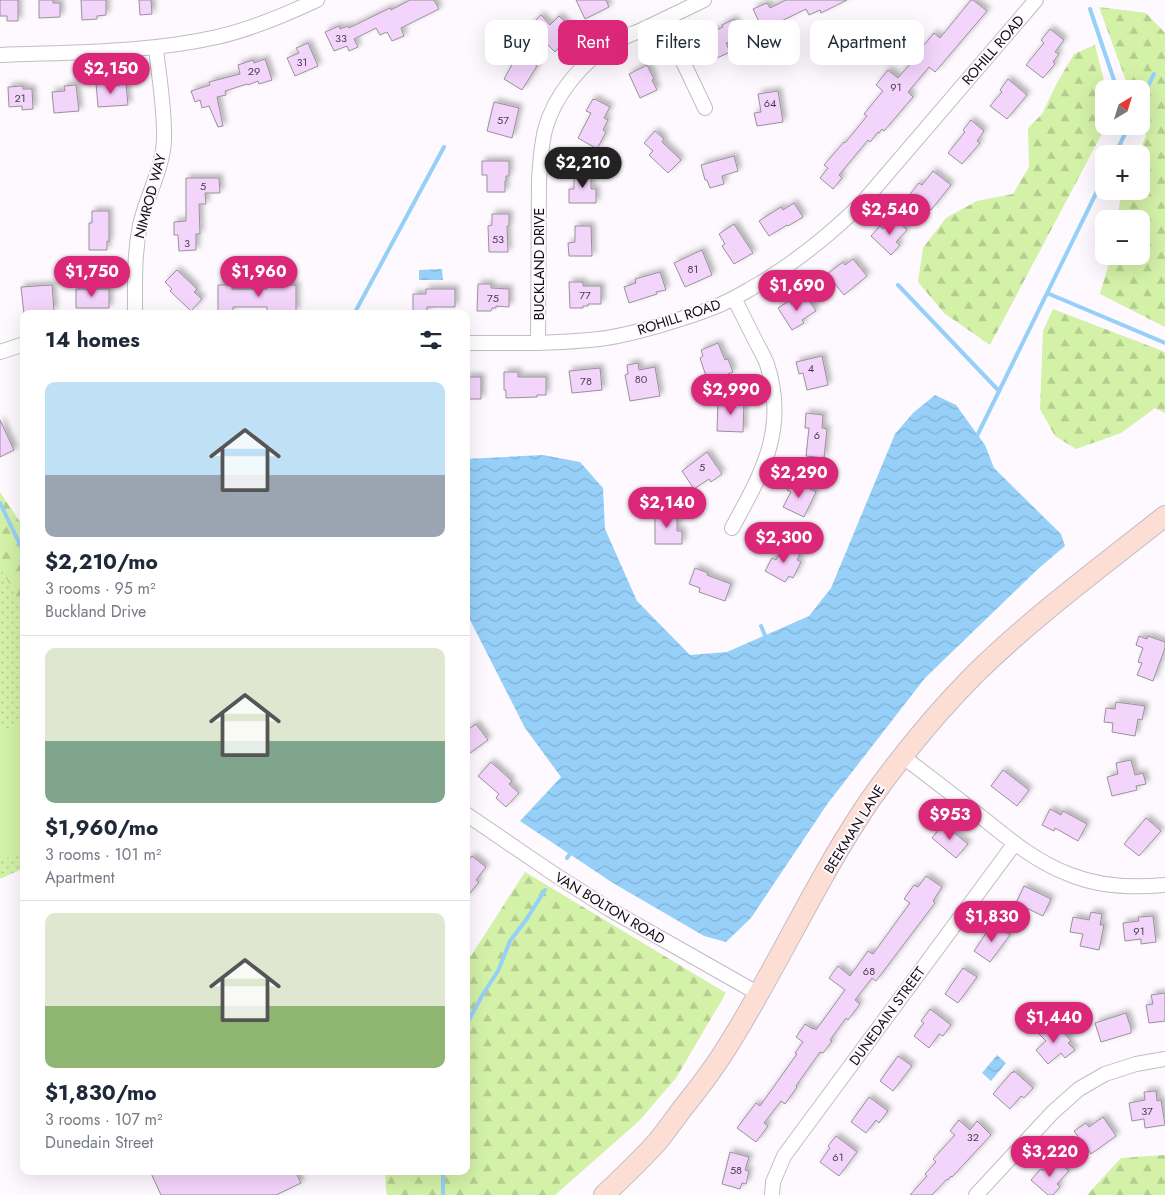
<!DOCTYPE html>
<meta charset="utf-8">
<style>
body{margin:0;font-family:Jost,sans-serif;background:#f6f6f7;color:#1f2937;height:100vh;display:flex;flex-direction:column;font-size:19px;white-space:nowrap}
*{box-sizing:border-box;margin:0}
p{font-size:16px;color:#747a83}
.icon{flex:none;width:28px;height:28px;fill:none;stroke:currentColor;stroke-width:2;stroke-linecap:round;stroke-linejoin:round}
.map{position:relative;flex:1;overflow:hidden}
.sheet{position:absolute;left:20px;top:310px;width:450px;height:865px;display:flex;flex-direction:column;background:#fff;border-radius:10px;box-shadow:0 5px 20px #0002}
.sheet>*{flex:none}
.hud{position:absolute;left:485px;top:20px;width:475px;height:45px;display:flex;gap:10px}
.needle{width:32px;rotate:38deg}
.controls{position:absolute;left:1095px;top:80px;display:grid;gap:10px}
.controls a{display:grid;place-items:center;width:55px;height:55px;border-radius:10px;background:#fff;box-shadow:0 5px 20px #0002;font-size:25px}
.price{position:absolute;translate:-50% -42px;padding:0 11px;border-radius:18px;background:#db2777;color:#fff;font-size:16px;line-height:32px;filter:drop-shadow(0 1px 2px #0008)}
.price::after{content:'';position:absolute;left:50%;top:30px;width:15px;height:11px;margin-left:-8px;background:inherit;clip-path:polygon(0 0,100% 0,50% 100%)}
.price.on{background:#222;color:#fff}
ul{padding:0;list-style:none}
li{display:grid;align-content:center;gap:10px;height:265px;padding:0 25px}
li+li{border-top:1px solid #e0e1e3}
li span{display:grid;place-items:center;height:155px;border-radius:10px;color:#555}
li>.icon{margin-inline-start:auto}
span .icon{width:90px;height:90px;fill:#fffc;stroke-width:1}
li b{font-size:21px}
h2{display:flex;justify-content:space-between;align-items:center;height:60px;padding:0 25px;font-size:21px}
.tag{padding:0 18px;border-radius:10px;background:#fff;box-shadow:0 5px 20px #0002;font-size:18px;line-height:45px}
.tag.on{background:#db2777;color:#fff}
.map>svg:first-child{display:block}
</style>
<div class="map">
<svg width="1165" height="1195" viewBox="0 0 1165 1195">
<defs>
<pattern id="forest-firs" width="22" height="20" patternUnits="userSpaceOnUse" patternTransform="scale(1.25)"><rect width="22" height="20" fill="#d3f1a7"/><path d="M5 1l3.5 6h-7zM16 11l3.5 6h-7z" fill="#b4cd8f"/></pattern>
<pattern id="park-dots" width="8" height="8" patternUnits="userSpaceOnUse" patternTransform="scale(1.25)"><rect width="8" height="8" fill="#d3f1a7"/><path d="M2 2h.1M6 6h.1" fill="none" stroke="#b4cd8f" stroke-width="1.8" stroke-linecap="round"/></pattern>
<pattern id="water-waves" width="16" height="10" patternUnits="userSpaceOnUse" patternTransform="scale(1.25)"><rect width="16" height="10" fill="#96d0f9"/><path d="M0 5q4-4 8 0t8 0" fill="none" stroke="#80b1d4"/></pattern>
<filter id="shadow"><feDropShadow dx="3.5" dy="-3.5" stdDeviation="2.5" flood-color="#0004"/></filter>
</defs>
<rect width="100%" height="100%" fill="#fdf9fe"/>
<path fill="url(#forest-firs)" d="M1099 7 1146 13 1165 33V327L1100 294 1111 256H1141V219H1117L1120 201 1124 191H1141V154H1139L1146 135 1141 121V89H1129Z
M1095 45 1106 89H1104V126H1106L990 345 944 313 918 282 923 248 946 218 977 201 1013 194 1029 167 1028 128 1042 114 1057 83 1074 54Z
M1053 309 1165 352V413L1155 408 1121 433 1076 449 1055 436 1040 409 1043 331Z
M0 492 24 528V662L0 616Z
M525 872 726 993 676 1078 639 1121 555 1195H387L386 1190 385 1171H466V958L471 956Z
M1165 1155V1195H1087L1121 1158Z"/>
<path fill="url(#park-dots)" d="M0 567 24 611V868L0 879Z"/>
<path fill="#d3f1a7" d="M24 721V850L0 861V732Z"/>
<path fill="url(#water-waves)" d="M442 269 443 280H419V270Z
M935 395 956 405 985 445 994 468 1061 534 1065 546 1039 568 925 678 828 803 751 918 726 942 704 936 613 883 520 821 561 777 525 728 466 612V459L543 455 580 462 603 488 605 529 637 601 690 655 727 652 809 616 831 588 895 434 913 413Z
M997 1055 1006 1063 991 1081 982 1073Z"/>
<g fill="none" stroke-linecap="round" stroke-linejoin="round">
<path stroke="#96d0f9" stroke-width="4" d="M1090 9 1117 89
M1141 100 1154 74
M1115 154 1129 126
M898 285 999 391
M1047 293 1165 343
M354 314 444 147
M976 438 1104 177
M0 503 24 553
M761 626 767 640
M567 858 572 851
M466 1025 483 994 498 971 510 941 526 920 545 890
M443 1195V1171"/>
</g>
<path fill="#f3d4fb" stroke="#989299" filter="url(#shadow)" d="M0 0H18V21H7V16H0Z
M39 0H53V3H60V17L39 18Z
M81 0H106V15L97 16V19L82 20Z
M139 0H151L152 14 140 15Z
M410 0H434L439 9 401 28 404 36 392 41 387 32 380 35 376 28 354 39 358 47 349 51 347 46 334 51 325 32 339 26 340 29 348 26 349 28 390 8 391 10Z
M576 0H606L609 7 585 19Z
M786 0H847L821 13 820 10 809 15 806 9 763 30 753 9 767 3 770 8Z
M971 0H973L987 11 935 72 929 67 908 92 913 97 884 131 882 129 879 133 878 132 870 142 868 140 839 175 842 178 833 189 820 178 828 168 824 165 844 142 845 143 867 116 864 114 883 91 876 85 888 70 898 78 916 57 915 56 934 33 940 38Z
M541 15 550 25 559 16 571 28 559 39 563 43 555 52 548 45 546 47 527 29Z
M734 19 742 36 726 43 730 52 717 58 713 50 710 51 704 36 723 27 722 25Z
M1050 29 1064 40 1055 52 1059 54 1053 62 1055 64 1043 78 1026 65 1044 43 1041 40Z
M308 43 318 66 295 76 287 58 299 53 296 48Z
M518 54 537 66 522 90 504 79Z
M265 59 272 80 259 84 258 81 248 85 247 84 225 91 226 95 217 97 223 126 218 127 209 106 202 108 200 100 195 102 191 91 210 85 209 82 240 74 238 65 253 60 254 63Z
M647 65 654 79 652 80 657 90 640 98 629 74Z
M1008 79 1027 95 1007 119 990 106 1002 92 1000 90Z
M111 82 112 86 126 84 128 105 98 107 96 83Z
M76 85 79 111 54 113 52 92 65 91 64 86Z
M23 86V89H32L33 109 22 110V106L9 107 8 87Z
M778 91 783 122 757 126 754 113 761 112 758 94Z
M593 99 594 100 595 99 610 107 604 118 608 120 603 130 606 132 597 149 578 138 591 113 586 111Z
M494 102 519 108 512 138 487 131Z
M971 120 984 131 977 141 980 143 962 164 948 153 965 132 963 130Z
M655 131 664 139 662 142 681 160 668 173 649 155 653 151 644 143Z
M734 156 738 171 722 176 724 184 710 188 707 180H705L701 165Z
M482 161H509V176H506V181H505V192H487V175H482Z
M933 171 951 185 931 210 910 194 919 183 922 185Z
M574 172H591V189H596V203H569V189H574Z
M186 178H219L220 193H205L206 204H199L200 234H196V250L179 251 178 235H174V222L186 221Z
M794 203 803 217 788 226 787 225 769 236 759 221 781 207 783 210Z
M92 211H109V242L107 241V250H89V223H92Z
M492 214H509V226H507L508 252H489L488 226 492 225Z
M894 218 907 230 896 242 900 245 891 255 871 236 880 226 883 229Z
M734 224 753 253 734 264 722 246 725 244 719 234Z
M575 226H591L592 256H569L568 243 575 242Z
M702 250 712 275 685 287 674 263Z
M853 259 867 276 844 295 827 274 843 262 845 265Z
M177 270 197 289 194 292 202 299 191 311 170 291 172 289 165 282Z
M660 272 666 290 656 292 657 294 629 303 624 287 636 283 635 279Z
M569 282H583V286H601V304H588V306H583V308H570Z
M478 284H491V288L509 289V307L496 306V308H492L491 311H477Z
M52 285 54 311 24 314 21 287Z
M218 285H232V289H267V285H296V312H267V307H233V311H218Z
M76 289H109V308H76Z
M426 289H455V307H427V312H413V294H426Z
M806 296 816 311 802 320 804 323 792 330 778 308 789 301 792 305Z
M718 343 725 360 728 359 733 372 708 382 700 358 703 356 701 350Z
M822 356 828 385 807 390 803 373 799 374 796 362Z
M638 363 639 370 655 367 660 396 630 401 625 375 628 374 627 365Z
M600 368 602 390 572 393 569 371Z
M504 372H518V377H546V395H537V397L506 398V390H504Z
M466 377H481V399H466Z
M718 401 744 402 743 432 717 431Z
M806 413 823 415 822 428 827 429 824 458 806 456 809 428H805Z
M0 420 14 450 0 457Z
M707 452 722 474 711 482 709 479 694 489 682 471Z
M792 480 816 492 804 517 783 507 791 492 787 490Z
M655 513H677V531H682V544H655Z
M784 545 800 554 797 560 801 562 793 578 789 576 785 582 765 571 772 558 776 560Z
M695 568 708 573 707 575 731 584 725 601 699 592 700 588 689 584Z
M1139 636 1147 639 1148 636 1165 642V648L1153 681 1137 675 1142 663 1138 662 1143 648 1136 645Z
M1116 702 1145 706 1142 720 1138 719 1135 736 1112 732 1113 723 1104 722 1106 708 1115 709Z
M476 724 488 740 466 756V731Z
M1131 760 1135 775 1143 773 1146 784 1136 786 1137 790 1112 796 1107 777 1118 774 1116 763Z
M491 762 512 781 509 784 519 793 506 807 496 798 499 794 478 776Z
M1003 770 1029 790 1017 806 991 786Z
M1050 809 1061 815 1063 811 1087 824 1078 841 1055 828 1054 831 1042 825Z
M1146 818 1161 831 1139 856 1124 844Z
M943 824 968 844 956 858 932 838Z
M472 856 486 867 476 880 479 882 466 898V863Z
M926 876 942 887 933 901 935 903 876 981 872 978 855 1000 860 1004 848 1020 846 1018 830 1040 832 1041 823 1053 820 1052 796 1086 797 1087 785 1104 781 1101 764 1123 768 1126 756 1142 737 1128 756 1103 760 1106 797 1054 795 1053 803 1042 796 1037 805 1024 813 1029 814 1028 816 1030 845 990 829 978 838 966 850 976 868 951 873 954 910 903 904 899 914 885 918 887Z
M1024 886 1051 899 1043 916 1016 903Z
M1091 912 1102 914 1100 925H1104L1099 950 1080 946 1083 934 1070 932 1073 917 1089 920Z
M1153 916 1156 942 1141 944V939L1125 941 1123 923 1139 921 1138 917Z
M993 923 1010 935 990 962 974 951Z
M963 968 977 977 958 1003 945 994Z
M1165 993V1021L1149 1023 1146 1005 1153 1004 1151 995Z
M930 1009 951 1025 943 1036 939 1034 929 1048 914 1036 924 1023 921 1021Z
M1126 1013 1131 1028V1033L1101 1042 1095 1023Z
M1053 1021 1071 1041 1068 1043 1075 1050 1065 1058 1061 1053 1048 1064 1036 1050 1046 1041 1039 1034Z
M898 1056 912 1066 893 1091 880 1081Z
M1014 1071 1033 1088 1024 1098 1021 1096 1010 1109 993 1094 1012 1072 1013 1073Z
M1156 1091 1157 1101 1161 1100 1165 1125 1145 1128 1144 1119 1132 1121 1129 1103 1145 1100 1144 1092Z
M869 1097 888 1111 879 1123 876 1120 866 1133 851 1122Z
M1103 1117 1116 1136 1091 1154 1074 1131 1086 1123 1089 1127Z
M959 1120 970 1130 977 1121 991 1135 952 1177 951 1176 948 1180 947 1179 932 1195H910L927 1176 925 1174 936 1162 933 1159 955 1135 950 1131Z
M836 1136 857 1152 839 1176 820 1162 830 1148 828 1146Z
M730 1152 749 1157 745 1170 749 1171 746 1184 742 1183 740 1189 722 1184Z
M1054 1159 1069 1171 1057 1184 1060 1187 1053 1195H1048L1031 1180 1041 1169 1043 1171Z
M150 1171H295L301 1183 276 1195H161Z"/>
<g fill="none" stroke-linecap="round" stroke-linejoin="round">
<g stroke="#c2bcc4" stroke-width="16">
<path id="street" d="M663 20 705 108
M0 55C72 52 146 53 217 37 252 29 285 15 317 0
M135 314C135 284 134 255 140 225 146 198 163 168 164 140 165 110 159 78 156 48
M466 343C511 343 555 344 599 339 617 337 636 332 654 327 678 320 703 313 726 302 737 297 748 290 759 284 797 261 831 234 863 202L1036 0
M538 343 539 180C540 163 541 147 545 130 554 95 583 61 614 42 624 37 635 33 646 28 665 19 685 9 704 0
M0 352 24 344
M732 528C762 473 788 429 767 364 764 356 759 348 755 340 748 326 741 312 734 298
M902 756C930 777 957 798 984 819 1011 841 1038 863 1071 875 1101 887 1133 888 1165 885
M466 814 554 874 609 909 759 994
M772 1195 773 1182 784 1156 1015 843
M976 1195 1053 1112 1079 1089 1105 1074 1136 1064 1165 1059"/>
</g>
<g stroke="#c2bcc4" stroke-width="22">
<path id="secondary" d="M604 1195C622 1178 641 1160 658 1141 666 1131 674 1120 682 1109 699 1088 715 1067 729 1044 779 964 817 878 870 800 902 755 937 712 976 673 1034 616 1101 567 1165 516"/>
</g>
<use href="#street" stroke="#fff" stroke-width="14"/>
<use href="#secondary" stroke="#fcded5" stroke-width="20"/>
</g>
<g text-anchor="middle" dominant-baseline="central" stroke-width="4" stroke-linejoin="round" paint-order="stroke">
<g font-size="11" fill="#483f4b">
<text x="341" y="38">33</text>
<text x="302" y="62">31</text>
<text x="254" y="71">29</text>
<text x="896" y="87">91</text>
<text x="20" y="98">21</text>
<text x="770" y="103">64</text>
<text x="503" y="120">57</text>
<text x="203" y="186">5</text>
<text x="498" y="239">53</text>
<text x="187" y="243">3</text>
<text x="693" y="269">81</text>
<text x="585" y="295">77</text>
<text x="493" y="298">75</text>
<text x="811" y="368">4</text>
<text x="641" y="379">80</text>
<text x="586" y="381">78</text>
<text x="817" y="435">6</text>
<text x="702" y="467">5</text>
<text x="1139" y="931">91</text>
<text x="869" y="971">68</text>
<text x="1147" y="1111">37</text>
<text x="973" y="1137">32</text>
<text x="838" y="1157">61</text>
<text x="736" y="1170">58</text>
</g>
<g font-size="14" fill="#0f0d10" stroke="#fdf9fe">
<text transform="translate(993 50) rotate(-49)">ROHILL ROAD</text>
<text transform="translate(150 196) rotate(-75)">NIMROD WAY</text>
<text transform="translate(539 264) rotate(-90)">BUCKLAND DRIVE</text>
<text transform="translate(679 317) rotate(-18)">ROHILL ROAD</text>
<text transform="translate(854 829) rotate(-58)">BEEKMAN LANE</text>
<text transform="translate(610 908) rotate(31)">VAN BOLTON ROAD</text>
<text transform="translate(887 1016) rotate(-54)">DUNEDAIN STREET</text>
</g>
</g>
</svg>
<div class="controls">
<a><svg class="needle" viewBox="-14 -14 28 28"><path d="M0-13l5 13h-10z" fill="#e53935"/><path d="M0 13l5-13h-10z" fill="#747a83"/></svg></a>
<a>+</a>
<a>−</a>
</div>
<b class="price" style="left:111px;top:95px">$2,150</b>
<b class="price on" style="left:583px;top:189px">$2,210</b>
<b class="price" style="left:890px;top:236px">$2,540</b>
<b class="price" style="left:92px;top:298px">$1,750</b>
<b class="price" style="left:259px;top:298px">$1,960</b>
<b class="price" style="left:797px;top:312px">$1,690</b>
<b class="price" style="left:731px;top:416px">$2,990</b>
<b class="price" style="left:799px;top:499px">$2,290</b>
<b class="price" style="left:667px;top:529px">$2,140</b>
<b class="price" style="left:784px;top:564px">$2,300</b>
<b class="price" style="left:950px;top:841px">$953</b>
<b class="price" style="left:992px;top:943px">$1,830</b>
<b class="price" style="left:1054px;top:1044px">$1,440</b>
<b class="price" style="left:1050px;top:1178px">$3,220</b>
<div class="hud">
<a class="tag">Buy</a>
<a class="tag on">Rent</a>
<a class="tag">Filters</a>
<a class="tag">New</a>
<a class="tag">Apartment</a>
</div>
<section class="sheet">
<h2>14 homes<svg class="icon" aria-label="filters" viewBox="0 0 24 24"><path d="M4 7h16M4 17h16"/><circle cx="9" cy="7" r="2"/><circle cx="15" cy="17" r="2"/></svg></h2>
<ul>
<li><span style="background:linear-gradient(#bfe0f5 60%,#9aa5b1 0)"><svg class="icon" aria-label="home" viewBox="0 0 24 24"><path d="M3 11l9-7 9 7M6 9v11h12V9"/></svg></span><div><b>$2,210/mo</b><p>3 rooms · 95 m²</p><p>Buckland Drive</p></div></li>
<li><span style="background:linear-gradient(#dfe7d0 60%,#7fa58c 0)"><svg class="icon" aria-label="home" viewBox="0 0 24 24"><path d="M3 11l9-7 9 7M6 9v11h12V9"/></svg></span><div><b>$1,960/mo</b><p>3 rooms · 101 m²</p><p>Apartment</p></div></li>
<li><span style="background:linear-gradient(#dfe7d0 60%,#8fb573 0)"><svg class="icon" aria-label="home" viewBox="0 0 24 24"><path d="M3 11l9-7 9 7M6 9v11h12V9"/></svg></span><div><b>$1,830/mo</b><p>3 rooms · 107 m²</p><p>Dunedain Street</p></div></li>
</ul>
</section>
</div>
